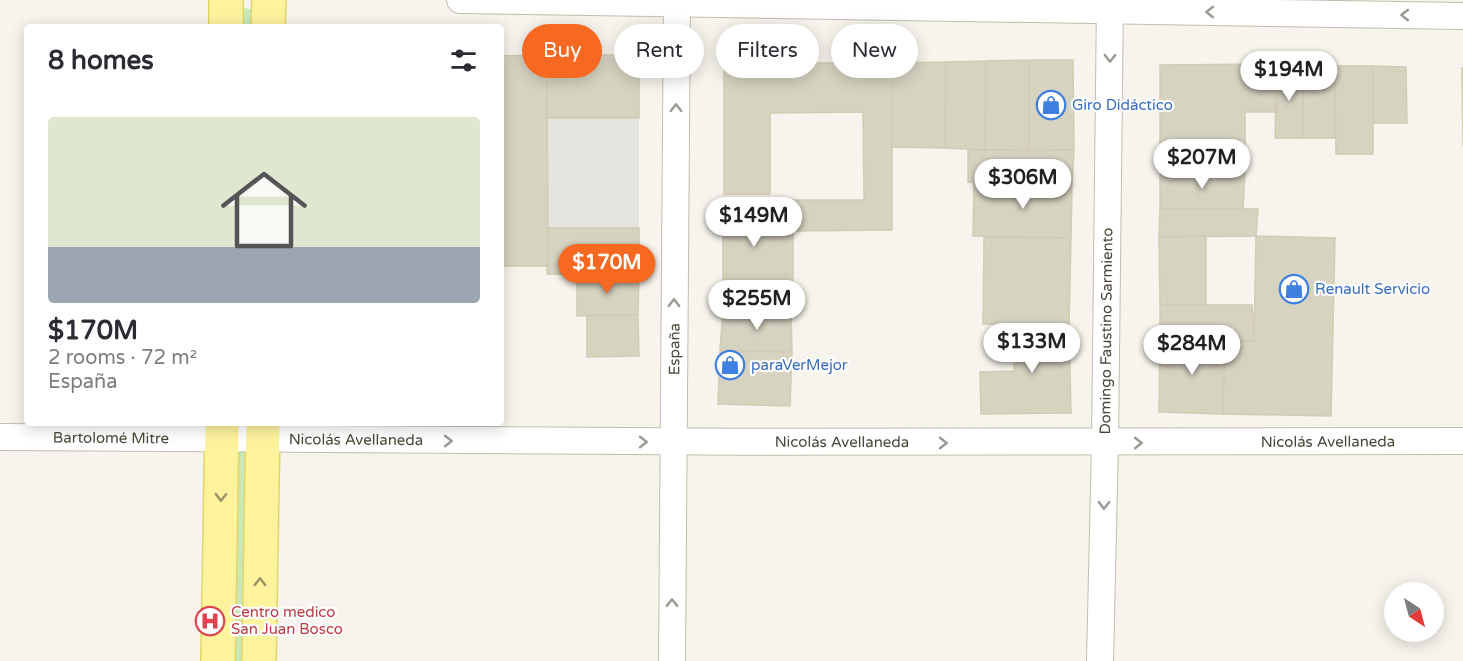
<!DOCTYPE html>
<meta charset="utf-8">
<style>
body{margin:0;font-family:"Varela Round",sans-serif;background:#f2f2f3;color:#2b2b33;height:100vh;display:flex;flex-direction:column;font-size:22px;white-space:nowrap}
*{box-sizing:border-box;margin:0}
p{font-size:20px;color:#7c7c81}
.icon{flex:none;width:33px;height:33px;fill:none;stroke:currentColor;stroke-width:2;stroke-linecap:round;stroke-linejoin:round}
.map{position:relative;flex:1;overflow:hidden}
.drawer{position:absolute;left:24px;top:24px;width:480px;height:402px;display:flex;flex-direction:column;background:#fff;border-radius:6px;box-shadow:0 3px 15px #0003}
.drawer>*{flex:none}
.guide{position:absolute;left:522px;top:24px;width:570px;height:54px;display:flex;gap:12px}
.needle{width:39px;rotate:144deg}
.fabs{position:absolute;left:1384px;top:582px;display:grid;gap:12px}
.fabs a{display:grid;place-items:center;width:60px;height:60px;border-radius:50%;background:#fff;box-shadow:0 3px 15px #0003;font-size:30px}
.price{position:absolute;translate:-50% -51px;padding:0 14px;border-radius:21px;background:#fff;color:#222;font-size:20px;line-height:39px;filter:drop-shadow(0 2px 3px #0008)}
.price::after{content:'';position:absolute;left:50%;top:36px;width:18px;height:14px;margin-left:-9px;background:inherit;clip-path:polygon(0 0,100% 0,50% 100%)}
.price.active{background:#f76821;color:#fff}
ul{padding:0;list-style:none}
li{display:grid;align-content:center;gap:12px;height:318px;padding:0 24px}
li+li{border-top:2px solid #e1e1e2}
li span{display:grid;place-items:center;height:186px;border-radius:6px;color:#555}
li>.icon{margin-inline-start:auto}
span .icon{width:108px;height:108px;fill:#fffc;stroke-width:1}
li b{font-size:26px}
h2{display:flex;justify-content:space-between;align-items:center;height:72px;padding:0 24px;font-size:26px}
.tag{padding:0 21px;border-radius:27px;background:#fff;box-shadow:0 3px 15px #0003;font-size:21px;line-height:54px}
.tag.active{background:#f76821;color:#fff}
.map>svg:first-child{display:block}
</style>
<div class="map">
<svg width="1463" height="661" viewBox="0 0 1463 661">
<rect width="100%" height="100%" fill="#f6f4ec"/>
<path fill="#c8e9b6" d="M244 8 253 10 258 27H236V13Z
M241 450 248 451 251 661H229L234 453Z"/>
<path fill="#e5e4e0" d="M547 118H639V228H548Z"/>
<path fill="#d7d3c1" stroke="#d2ccb4" stroke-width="1.5" d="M547 55H635L639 63V118H547Z
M547 55 548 266H501V56Z
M1029 60H1073L1074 150 1029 151Z
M1029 60V151L985 150 986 61Z
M986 61 985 150 945 148 946 62Z
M946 62 945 148 892 147V63Z
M724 63H892V230L793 231V200H864L863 112 770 113V194H724Z
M1277 64 1303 66V138H1275Z
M1277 64V112H1245V172H1160V65Z
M1303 66H1335V138H1303Z
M1335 66H1373V154H1336Z
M1373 66 1406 67 1407 123H1373Z
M1462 68H1463V146Z
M968 150H1074L1072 183 968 182Z
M1160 172H1245L1243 209H1160Z
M974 181 1072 183 1071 238 973 236Z
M723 205H742V231H793V275H723Z
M1160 209H1258L1256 236 1159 237Z
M548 228H639V276L547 274Z
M1206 236V305H1160L1159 237Z
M1256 236 1335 238 1331 416 1223 414 1225 340 1254 341Z
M984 237 1071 238 1069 325 983 324Z
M577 274 639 276 638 315 577 316Z
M723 275H793L791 311 723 310Z
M1160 305H1252L1254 341 1160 340Z
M723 310 791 311 792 352 720 350Z
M587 315H638L639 356 587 357Z
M1014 324 1069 325 1071 413 981 414 980 372 1014 371Z
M1160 340H1225L1223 414 1159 412Z
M720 350 792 352 790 406 718 404Z"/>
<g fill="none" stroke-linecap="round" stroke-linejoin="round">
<g stroke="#c1beae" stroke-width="28">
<g id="minor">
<path d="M460 0 1463 16"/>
<path id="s1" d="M0 437C488 441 975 444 1463 441"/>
<path id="s2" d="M672 661 677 0"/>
<path id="s3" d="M1100 661 1105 443 1110 0"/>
</g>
</g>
<g stroke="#e3d56c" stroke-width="36">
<path id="major" d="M226 27V0
M268 27 269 0
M218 661 222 423
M259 661 263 423"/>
</g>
<use href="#minor" stroke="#fff" stroke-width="26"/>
<use href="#major" stroke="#fdf39d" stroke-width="33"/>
</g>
<defs><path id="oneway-chevron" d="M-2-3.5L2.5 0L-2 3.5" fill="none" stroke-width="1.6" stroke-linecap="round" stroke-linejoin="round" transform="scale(1.5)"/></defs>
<g stroke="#9b9a92">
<use href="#oneway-chevron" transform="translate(1210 12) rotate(-179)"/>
<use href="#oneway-chevron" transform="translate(1405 15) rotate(-179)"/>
<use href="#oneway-chevron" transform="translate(1110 58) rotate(91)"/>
<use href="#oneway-chevron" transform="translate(676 108) rotate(-90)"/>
<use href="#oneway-chevron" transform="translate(674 303) rotate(-90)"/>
<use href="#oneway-chevron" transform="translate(448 441)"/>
<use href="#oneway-chevron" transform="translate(643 442)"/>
<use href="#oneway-chevron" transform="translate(943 443)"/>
<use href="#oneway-chevron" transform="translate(1138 443)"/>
<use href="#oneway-chevron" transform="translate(1104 505) rotate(91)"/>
<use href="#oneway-chevron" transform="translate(672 603) rotate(-90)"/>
</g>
<g stroke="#9b9466">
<use href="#oneway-chevron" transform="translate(221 497) rotate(91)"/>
<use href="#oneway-chevron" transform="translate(260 582) rotate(-89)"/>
</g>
<defs>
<g id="shop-ring" transform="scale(1.5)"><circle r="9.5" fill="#fff" stroke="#3f7fe0" stroke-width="1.5"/><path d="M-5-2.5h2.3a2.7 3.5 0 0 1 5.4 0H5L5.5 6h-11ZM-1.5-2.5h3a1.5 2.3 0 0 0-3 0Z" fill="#3f7fe0"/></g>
<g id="hospital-ring" transform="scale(1.5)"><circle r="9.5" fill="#fff" stroke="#e0444e" stroke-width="1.5"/><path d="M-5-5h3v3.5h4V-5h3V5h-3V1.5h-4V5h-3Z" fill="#e0444e"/></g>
</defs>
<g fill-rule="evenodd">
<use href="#shop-ring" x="1051" y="105"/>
<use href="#shop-ring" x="1294" y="289"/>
<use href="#shop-ring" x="730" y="365"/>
<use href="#hospital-ring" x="210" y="621"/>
</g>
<g text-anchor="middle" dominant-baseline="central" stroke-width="4.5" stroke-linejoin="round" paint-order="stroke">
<g font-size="15" fill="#366cbe" stroke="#fff" text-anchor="start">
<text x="1072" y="105">Giro Didáctico</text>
<text x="1315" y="289">Renault Servicio</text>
<text x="751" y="365">paraVerMejor</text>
</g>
<g font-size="15" fill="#4a4739" stroke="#fff">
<text stroke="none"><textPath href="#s3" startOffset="330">Domingo Faustino Sarmiento</textPath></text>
<text stroke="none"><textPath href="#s2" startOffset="312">España</textPath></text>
<text stroke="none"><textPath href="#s1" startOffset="111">Bartolomé Mitre</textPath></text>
<text stroke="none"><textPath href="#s1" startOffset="356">Nicolás Avellaneda</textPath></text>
<text stroke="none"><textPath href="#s1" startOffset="1328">Nicolás Avellaneda</textPath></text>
<text stroke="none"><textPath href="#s1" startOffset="842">Nicolás Avellaneda</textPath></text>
</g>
<g font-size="15" fill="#be3a42" stroke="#fff" text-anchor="start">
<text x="231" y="612">Centro medico<tspan x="231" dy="17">San Juan Bosco</tspan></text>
</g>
</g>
</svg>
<div class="fabs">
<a><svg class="needle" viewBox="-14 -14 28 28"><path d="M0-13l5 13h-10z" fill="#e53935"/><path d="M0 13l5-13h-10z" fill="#7c7c81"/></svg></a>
</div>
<b class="price" style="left:1289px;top:102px">$194M</b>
<b class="price" style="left:1202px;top:190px">$207M</b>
<b class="price" style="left:1023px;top:210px">$306M</b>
<b class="price" style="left:754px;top:248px">$149M</b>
<b class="price active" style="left:607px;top:295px">$170M</b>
<b class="price" style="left:757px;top:331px">$255M</b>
<b class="price" style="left:1032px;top:374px">$133M</b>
<b class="price" style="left:1192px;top:376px">$284M</b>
<div class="guide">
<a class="tag active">Buy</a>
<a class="tag">Rent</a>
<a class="tag">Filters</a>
<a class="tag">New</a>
</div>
<section class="drawer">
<h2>8 homes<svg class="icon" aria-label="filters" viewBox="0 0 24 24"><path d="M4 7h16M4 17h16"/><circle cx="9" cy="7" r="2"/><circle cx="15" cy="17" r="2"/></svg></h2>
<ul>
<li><span style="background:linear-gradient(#dfe7d0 70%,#9aa5b1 0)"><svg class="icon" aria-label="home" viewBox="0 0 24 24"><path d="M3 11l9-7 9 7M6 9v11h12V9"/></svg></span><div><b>$170M</b><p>2 rooms · 72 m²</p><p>España</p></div></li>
</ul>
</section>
</div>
